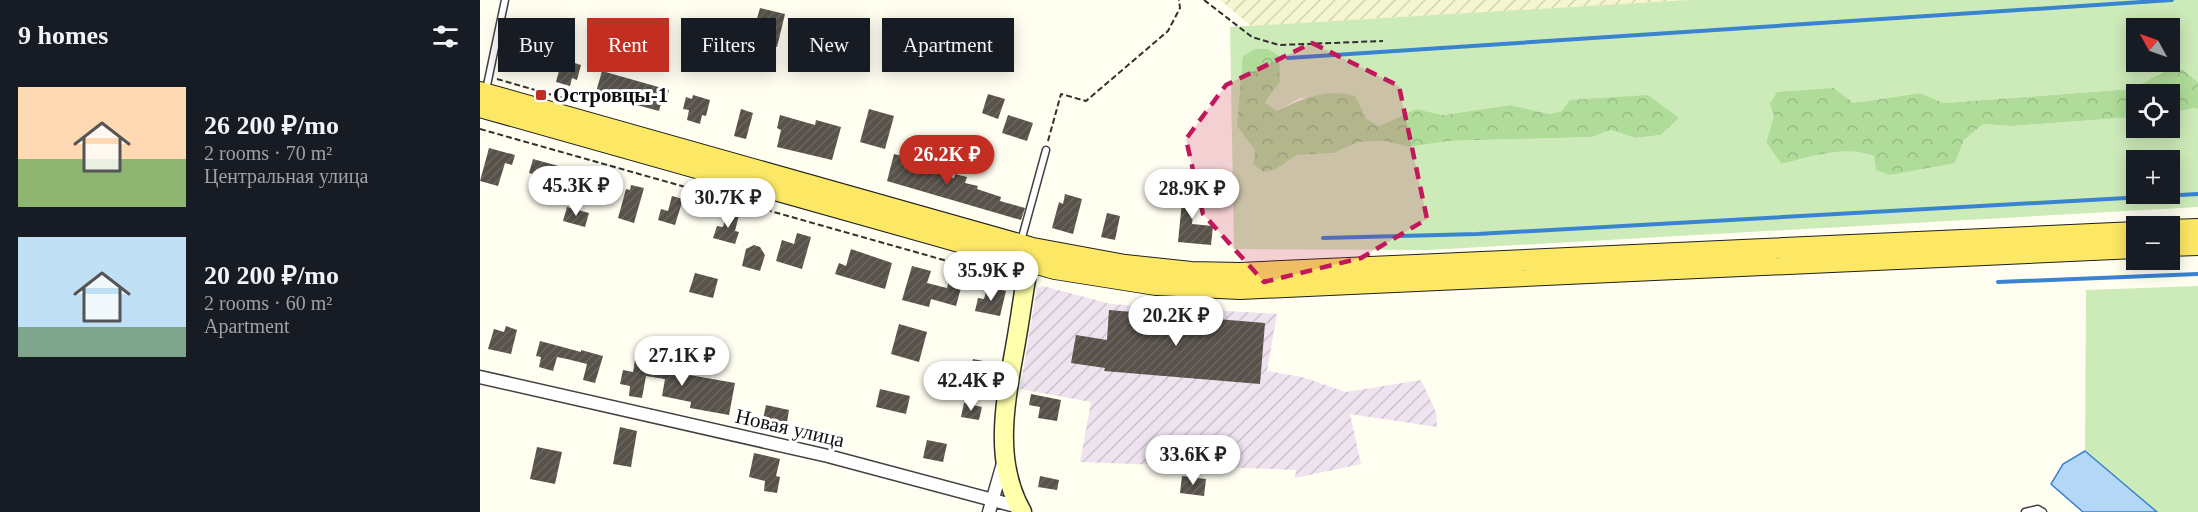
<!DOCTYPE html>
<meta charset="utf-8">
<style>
body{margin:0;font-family:"Times New Roman",serif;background:#20242c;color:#f1f3f6;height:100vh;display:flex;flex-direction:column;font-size:22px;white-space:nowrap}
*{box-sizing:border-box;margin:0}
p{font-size:20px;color:#9ea1a6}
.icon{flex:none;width:33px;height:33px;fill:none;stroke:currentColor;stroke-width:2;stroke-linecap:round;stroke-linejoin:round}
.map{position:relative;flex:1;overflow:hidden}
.panel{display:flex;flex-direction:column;background:#171b24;width:480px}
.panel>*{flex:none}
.banner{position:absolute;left:18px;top:18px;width:570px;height:54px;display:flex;gap:12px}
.needle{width:39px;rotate:310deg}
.tools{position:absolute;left:1646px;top:18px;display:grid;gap:12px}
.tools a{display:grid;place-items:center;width:54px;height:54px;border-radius:0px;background:#171b24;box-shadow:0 3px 15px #0003;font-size:30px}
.price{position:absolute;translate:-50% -51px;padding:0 14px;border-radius:21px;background:#fff;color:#222;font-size:20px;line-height:39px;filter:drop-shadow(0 2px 3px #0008)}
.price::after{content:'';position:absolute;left:50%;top:36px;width:18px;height:14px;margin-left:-9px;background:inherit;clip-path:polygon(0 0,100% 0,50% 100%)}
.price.current{background:#c32e22;color:#fff}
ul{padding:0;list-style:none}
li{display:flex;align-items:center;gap:18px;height:150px;padding:0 18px}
li span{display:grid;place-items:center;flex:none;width:168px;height:120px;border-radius:0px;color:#555}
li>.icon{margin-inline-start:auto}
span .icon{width:72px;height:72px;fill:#fffc;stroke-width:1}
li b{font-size:26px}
h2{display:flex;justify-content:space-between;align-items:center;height:72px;padding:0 18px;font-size:26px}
.chip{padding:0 21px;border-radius:0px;background:#171b24;box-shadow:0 3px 15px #0003;font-size:21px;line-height:54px}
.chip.current{background:#c32e22;color:#fff}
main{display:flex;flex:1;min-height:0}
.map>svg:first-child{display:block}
</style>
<main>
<section class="panel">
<h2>9 homes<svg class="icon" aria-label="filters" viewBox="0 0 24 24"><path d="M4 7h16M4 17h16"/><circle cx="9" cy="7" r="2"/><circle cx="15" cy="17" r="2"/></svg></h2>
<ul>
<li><span style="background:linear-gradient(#ffd9b3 60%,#8fb573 0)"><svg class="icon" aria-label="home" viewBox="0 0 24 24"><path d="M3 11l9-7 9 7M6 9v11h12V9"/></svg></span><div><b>26 200 ₽/mo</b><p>2 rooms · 70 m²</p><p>Центральная улица</p></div></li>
<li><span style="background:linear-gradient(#bfe0f5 75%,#7fa58c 0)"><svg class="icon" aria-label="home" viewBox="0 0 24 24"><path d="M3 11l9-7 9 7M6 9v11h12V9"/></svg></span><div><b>20 200 ₽/mo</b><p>2 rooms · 60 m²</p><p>Apartment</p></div></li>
</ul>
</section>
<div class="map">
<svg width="1718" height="512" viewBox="0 0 1718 512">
<defs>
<pattern id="industrial-furrows" width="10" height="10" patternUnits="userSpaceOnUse" patternTransform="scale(1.5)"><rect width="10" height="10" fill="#eee3ee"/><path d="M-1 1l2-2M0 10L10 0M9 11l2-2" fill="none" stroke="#cbc2cb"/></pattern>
<pattern id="farmland-furrows" width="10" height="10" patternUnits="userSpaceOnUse" patternTransform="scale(1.5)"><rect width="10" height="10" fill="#f5f6d0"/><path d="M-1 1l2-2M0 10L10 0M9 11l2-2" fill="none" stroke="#d1d2b1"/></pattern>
<pattern id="forest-crowns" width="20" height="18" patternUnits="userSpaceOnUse" patternTransform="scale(1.5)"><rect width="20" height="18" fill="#afdc98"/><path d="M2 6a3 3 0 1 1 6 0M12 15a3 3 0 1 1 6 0" fill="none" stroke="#95bc82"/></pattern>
<pattern id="building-hatch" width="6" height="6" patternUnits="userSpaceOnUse" patternTransform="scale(1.5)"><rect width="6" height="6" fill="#58524b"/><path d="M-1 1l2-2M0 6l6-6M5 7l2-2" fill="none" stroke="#6b6661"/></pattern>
</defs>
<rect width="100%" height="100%" fill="#fffef1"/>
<path fill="url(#industrial-furrows)" d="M563 286 631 304 797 314 787 371 822 377 866 392 941 380 956 412 957 427 870 414 881 464 815 478 816 470 600 462 611 402 540 389 557 288Z"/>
<path fill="url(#farmland-furrows)" d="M740 0H1208L771 26Z"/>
<path fill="#cdebb9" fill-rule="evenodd" d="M1208 0H1718V82L1702 69 1688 70 1651 89 1464 103 1440 93 1374 103 1354 88 1294 116 1286 142 1301 164C1331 157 1364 145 1394 156L1475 163 1484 140 1503 124 1531 126 1656 117V128H1689V114L1714 108 1718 109V207L949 250 754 249 750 27ZM1656 28H1689V62H1656ZM788 49 800 82 785 104 797 111 820 98 875 96 887 119 899 126 936 109 963 115 1030 105 1070 114 1082 111 1199 118 1181 135 1155 138 1131 130 1112 137 969 141 928 147 904 141 878 142 854 153 817 155 796 169 773 164ZM1656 160H1689V194H1656Z
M1718 286V512H1677L1605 451 1606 290Z"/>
<path fill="url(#forest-crowns)" d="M775 49H788L799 56 800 82 785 103 797 111C822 98 846 88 875 96L887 119 899 126 936 109 963 115 1030 105 1070 114 1082 111 1090 100 1168 95 1199 118 1181 135 1155 138 1131 130 1112 137 969 141 928 147 904 141 878 142 854 153 817 155 796 169 784 172 773 164 775 150 757 126 763 56Z
M1702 69 1718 82V109L1714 108 1689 114V94H1656V117L1531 126 1503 124 1484 140 1475 163 1410 175 1396 170 1394 156C1364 145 1331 157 1301 164L1286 142 1294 116 1290 104 1297 92 1354 88 1374 103 1440 93 1464 103 1651 89 1688 70Z"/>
<path fill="#b4d7f8" stroke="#3983d1" stroke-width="1.5" d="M1605 451 1677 512H1603L1571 484 1583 464Z"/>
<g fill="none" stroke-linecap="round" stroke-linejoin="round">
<path stroke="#3983d1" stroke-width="4" d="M808 58 1692 0
M843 238 997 234 1718 194
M1518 282 1718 274"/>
</g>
<path fill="url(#building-hatch)" d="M280 8 305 14 297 47 271 40Z
M25 44 52 52 48 67 42 65 41 71 29 67 32 57 22 55Z
M82 59 101 65 97 80 92 78 90 86 76 82Z
M122 71 189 90 186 101 182 100 179 111 142 101V99L116 92Z
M508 94 525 99 518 119 502 113Z
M213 95 230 100 226 116 222 115 220 124 207 120 209 110 203 109 206 97 212 99Z
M261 109 273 113 266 139 254 136Z
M389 109 414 116 405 149 380 142Z
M300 115 335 125 336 120 361 127 352 160 297 147 301 130 297 128Z
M528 115 553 123 547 141 522 133Z
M9 148 35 155 32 165 25 163 18 186 0 181Z
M414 154 445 162 446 159 459 162 456 173 474 178 475 174 487 177 485 183 498 186 497 189 521 197 520 201 545 208 541 220 407 181Z
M53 159 82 167 74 196 57 191 61 176 49 173Z
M704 181 716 182 712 224 733 226 731 245 698 242Z
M151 185 164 188 154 223 138 218 146 189 150 190Z
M585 194 602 199 593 234 572 228 579 202 583 204Z
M192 196 203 199 195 225 178 220 181 209 188 211Z
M87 207 109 213 105 227 83 221Z
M247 212 259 215 255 231 259 232 255 244 233 238 237 226 243 227Z
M627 213 640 216 635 240 621 237Z
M317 233 331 237 322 269 296 261 302 240 314 244Z
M274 245 280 247 285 255 280 271 262 266 266 249Z
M371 249 412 263 405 289 355 274 359 263 366 266Z
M432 266 451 271 447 283 467 288 471 273 484 277 476 306 451 299 449 307 422 300Z
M215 273 238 279 233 298 209 292Z
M507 287 526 291 520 316 495 311 498 298 504 299Z
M629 310 785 323 780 384 624 371 625 368 591 363 596 335 627 340Z
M419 324 447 332 439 362 411 354Z
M26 326 37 330 31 354 8 349 14 329 24 332Z
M60 341 101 352V350L123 356 115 383 103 380 107 364 87 359 77 357 73 371 59 367 61 357 56 356Z
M493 359 503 361 502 366 510 368 508 380 482 374 485 363 492 364Z
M155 360 198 368V372L204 374 255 383 249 415 210 408 211 402 182 396 185 379 166 376 162 398 149 396 150 386 140 384 143 370 153 372Z
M400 389 430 396 426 414 396 407Z
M551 394 581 400 577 421 558 418 560 407 549 405Z
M484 403 502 407 499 420 481 417Z
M286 405 309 410 306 428 282 424Z
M140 427 157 431 151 467 133 464Z
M447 440 467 444 463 462 443 458Z
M57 447 82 452 75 484 50 479Z
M274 453 300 459 296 476 300 477 297 493 284 491 285 481 269 477Z
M560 476 579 480 577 490 558 487Z
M702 476 726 479 724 496 700 493Z"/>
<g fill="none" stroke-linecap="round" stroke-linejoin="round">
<g stroke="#424242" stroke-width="9">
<path id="lane" d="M6 90 25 0
M541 241 566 150
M1545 512 1558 509 1563 512"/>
</g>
<g stroke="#424242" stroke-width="15">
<path id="street" d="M0 377 348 456 539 507
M509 512 524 460"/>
</g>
<g stroke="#313131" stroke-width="21">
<path id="secondary" d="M542 512C511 457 527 395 537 336 542 308 545 278 552 250"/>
</g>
<g stroke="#202020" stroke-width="22">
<path id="primary" d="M0 92 553 248 645 265 711 272 760 273 1656 232
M0 107 575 269 676 285 760 289 1656 248
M1689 230 1718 229
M1689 246 1718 245"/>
</g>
<path stroke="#313131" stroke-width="2" stroke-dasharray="6 3" stroke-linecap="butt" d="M724 0 772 37 799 45 903 41
M17 79 90 100
M0 129 531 279
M568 141 581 94 606 101 688 31 700 8 699 0"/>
<use href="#lane" stroke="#fff" stroke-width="6"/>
<use href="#street" stroke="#fff" stroke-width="12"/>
<use href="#secondary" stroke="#ffffac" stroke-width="18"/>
<use href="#primary" stroke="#fce864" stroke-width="20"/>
</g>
<path fill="#c2185b" fill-opacity="0.2" stroke="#c2185b" stroke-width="4.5" stroke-dasharray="12 8" stroke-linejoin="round" d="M832 43 919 86 947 219 881 258 784 282 723 214 706 139 746 85Z"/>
<rect fill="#c32e22" stroke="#fff" stroke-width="2" x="55" y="89" width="12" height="12" rx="3"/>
<g text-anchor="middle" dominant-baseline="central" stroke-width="6" stroke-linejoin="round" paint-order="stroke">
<g font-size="21" font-weight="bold" fill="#0f0f0f" stroke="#fff" text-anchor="start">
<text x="73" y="95">Островцы-1</text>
</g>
<g font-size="21" fill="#0f0f0f" stroke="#fff">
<text transform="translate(310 428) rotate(13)">Новая улица</text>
</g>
</g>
</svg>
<div class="tools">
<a><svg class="needle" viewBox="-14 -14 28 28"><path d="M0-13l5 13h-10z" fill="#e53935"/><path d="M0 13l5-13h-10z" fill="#9ea1a6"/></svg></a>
<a><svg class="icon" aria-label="locate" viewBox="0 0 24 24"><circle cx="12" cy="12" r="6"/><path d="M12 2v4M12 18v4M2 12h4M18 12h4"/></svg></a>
<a>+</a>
<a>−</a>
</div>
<b class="price current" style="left:467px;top:186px">26.2K ₽</b>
<b class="price" style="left:96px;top:217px">45.3K ₽</b>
<b class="price" style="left:712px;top:220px">28.9K ₽</b>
<b class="price" style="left:248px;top:229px">30.7K ₽</b>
<b class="price" style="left:511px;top:302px">35.9K ₽</b>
<b class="price" style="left:696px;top:347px">20.2K ₽</b>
<b class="price" style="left:202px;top:387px">27.1K ₽</b>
<b class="price" style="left:491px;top:412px">42.4K ₽</b>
<b class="price" style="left:713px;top:486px">33.6K ₽</b>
<div class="banner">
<a class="chip">Buy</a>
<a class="chip current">Rent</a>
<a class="chip">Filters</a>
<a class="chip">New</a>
<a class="chip">Apartment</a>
</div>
</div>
</main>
